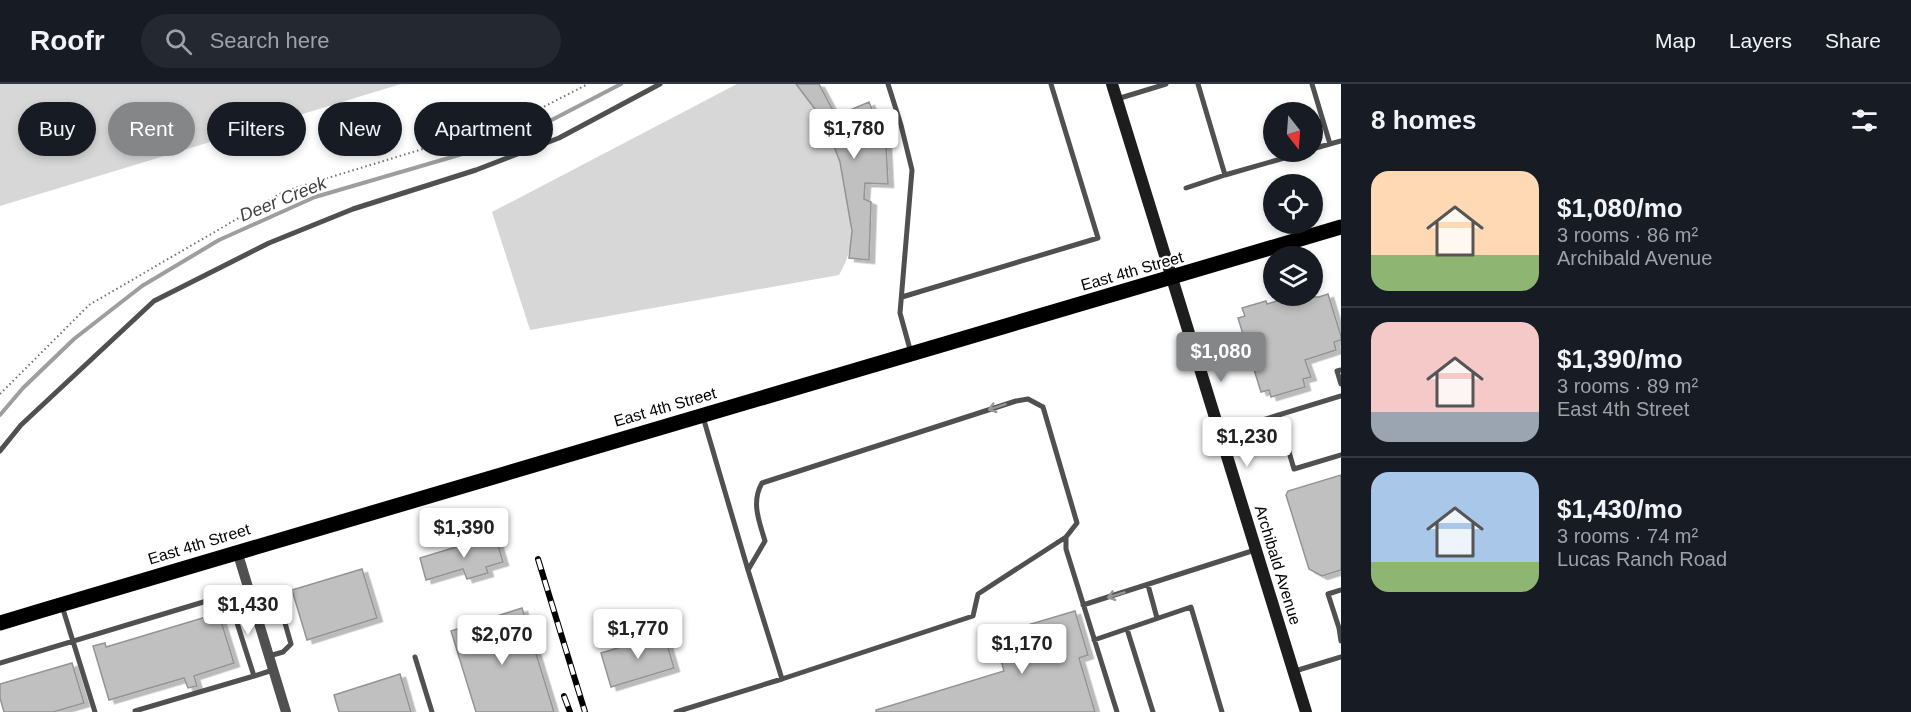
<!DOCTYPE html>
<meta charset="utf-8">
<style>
body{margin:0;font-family:Arial,sans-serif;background:#242831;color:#f1f3f6;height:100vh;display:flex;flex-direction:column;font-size:22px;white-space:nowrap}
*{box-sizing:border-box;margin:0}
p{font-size:20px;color:#9ea1a6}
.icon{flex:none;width:33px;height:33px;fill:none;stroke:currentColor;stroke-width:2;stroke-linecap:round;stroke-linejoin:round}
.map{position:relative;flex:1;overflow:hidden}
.panel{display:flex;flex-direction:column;background:#171b24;width:570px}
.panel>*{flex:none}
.guide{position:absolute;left:18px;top:18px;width:570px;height:54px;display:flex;gap:12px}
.needle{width:39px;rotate:163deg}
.buttons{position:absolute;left:1263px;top:18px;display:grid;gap:12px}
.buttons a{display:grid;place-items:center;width:60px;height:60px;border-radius:50%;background:#171b24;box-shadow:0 3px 9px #0003;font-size:30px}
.price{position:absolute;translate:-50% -51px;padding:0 14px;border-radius:6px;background:#fff;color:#222;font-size:20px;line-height:39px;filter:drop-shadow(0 2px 3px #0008)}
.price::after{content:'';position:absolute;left:50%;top:36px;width:18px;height:14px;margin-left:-9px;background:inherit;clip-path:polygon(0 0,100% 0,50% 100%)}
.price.active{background:#858687;color:#fff}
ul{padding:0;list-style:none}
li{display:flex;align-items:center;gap:18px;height:150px;padding:0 30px}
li+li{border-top:2px solid #363941}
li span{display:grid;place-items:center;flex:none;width:168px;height:120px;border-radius:18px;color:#555}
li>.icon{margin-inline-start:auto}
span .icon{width:72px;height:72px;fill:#fffc;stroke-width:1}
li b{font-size:26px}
h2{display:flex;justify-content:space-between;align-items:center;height:72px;padding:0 30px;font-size:26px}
.chip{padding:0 21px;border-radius:27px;background:#171b24;box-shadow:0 3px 9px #0003;font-size:21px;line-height:54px}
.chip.active{background:#858687;color:#fff}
header{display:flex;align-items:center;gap:36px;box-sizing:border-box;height:84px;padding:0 30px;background:#171b24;border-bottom:2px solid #363941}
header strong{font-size:28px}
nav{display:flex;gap:33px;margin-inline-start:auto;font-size:21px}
.search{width:420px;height:54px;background:#242831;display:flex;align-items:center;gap:15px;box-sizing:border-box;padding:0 21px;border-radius:33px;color:#9ea1a6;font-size:22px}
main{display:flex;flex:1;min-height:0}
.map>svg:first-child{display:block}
</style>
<header>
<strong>Roofr</strong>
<div class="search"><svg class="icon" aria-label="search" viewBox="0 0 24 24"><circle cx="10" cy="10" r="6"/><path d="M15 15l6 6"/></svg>Search here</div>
<nav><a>Map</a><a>Layers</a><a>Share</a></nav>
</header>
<main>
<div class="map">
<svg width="1341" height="628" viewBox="0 0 1341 628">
<defs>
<filter id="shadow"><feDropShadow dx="5.5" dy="3.5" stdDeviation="0" flood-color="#0004"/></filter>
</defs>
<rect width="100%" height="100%" fill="#fff"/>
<path fill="#d7d7d7" d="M0 0H401L0 122Z
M737 0H796C814 24 834 50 841 80 843 92 845 104 847 116 852 148 855 163 839 191L530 246 492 128Z"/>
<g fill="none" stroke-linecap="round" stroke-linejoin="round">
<path stroke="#9e9e9e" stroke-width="4" d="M0 331 23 304 74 255 142 202 219 156 315 113 517 54 621 0"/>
</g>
<path fill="#c0c0c0" stroke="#949494" stroke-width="1.5" filter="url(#shadow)" d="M796 0H819L836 32 869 18 886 61 888 100 865 99 864 115 871 118 869 176 849 174 852 147 840 78 831 55 815 25Z
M1328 210 1341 252V256L1334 258 1336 266 1305 276 1311 293 1303 295 1305 303 1271 313 1269 306 1261 308 1238 234 1245 232 1242 224 1266 217 1267 220 1294 212 1319 213Z
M1341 391V486L1322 492 1309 485 1286 411 1288 407Z
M495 451 503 478 486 483 488 489 467 495 463 485 426 496 420 474Z
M362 485 377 534 307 556 292 506Z
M222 523 225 532 220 534 234 579 194 592 197 602 188 604 184 594 109 616 93 562 105 559 106 563 206 533 204 528Z
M522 524 554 628H476L451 547Z
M1075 527 1088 571 1079 574 1095 628H876V626L1004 587 994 551Z
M664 550 674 584 611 603 601 569Z
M72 579 84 619 53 628H4L0 614V600Z
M400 590 411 628H339L334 611Z"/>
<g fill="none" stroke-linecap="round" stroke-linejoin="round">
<path stroke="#727272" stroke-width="2" stroke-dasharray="1.5 3" stroke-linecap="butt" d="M0 310 89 221 285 107 518 36 588 0"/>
<path stroke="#505050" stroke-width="5" d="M888 0 901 41 912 86 900 229 911 269
M1198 0 1225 91 1305 68
M1312 0 1330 60
M1117 15 1166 0
M1312 65 1341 57
M1186 104 1225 91
M902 213 1098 154 1051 0
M1341 286 1337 287 1341 300
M1278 331 1294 385 1341 371
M703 333 748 486
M1220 349 1341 312
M0 367 21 341 154 217 269 159 353 125 476 86 559 54 660 0
M1066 453 978 510 973 532 782 595 748 486 765 457C759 437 751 418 762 399L1016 317 1028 315 1043 323 1077 439 1066 453V465L1117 628
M1148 501 1157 534
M1341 506 1328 510 1339 544 1341 557
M1083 521 1255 466
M62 522 95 628
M255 525C263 523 275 515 281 525L291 560 283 568 269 572
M1127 545 1153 628
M1094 556 1191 523 1222 628
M415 573 432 628
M0 579 220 513 229 514 254 592 273 586
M1295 587 1341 573
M135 627 254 592
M676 628 782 595"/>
<path stroke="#505050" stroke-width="10" d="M237 467 286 628"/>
<path stroke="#1d1d1d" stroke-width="12" d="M1112 0 1306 628"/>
<path stroke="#000" stroke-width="15" d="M0 539C446 404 895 279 1341 143"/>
<g stroke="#000" stroke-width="6">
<path id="rail" d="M538 475 585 628
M564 612 570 628"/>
</g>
<use href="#rail" stroke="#fff" stroke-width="4" stroke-dasharray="11" stroke-linecap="butt"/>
</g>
<defs><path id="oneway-shaft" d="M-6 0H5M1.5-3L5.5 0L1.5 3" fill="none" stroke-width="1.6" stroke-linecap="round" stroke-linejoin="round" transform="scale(1.5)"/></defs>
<g stroke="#969696">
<use href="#oneway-shaft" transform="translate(997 323) rotate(162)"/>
<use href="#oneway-shaft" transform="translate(1116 511) rotate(163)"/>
</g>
<g text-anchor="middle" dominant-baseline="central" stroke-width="4.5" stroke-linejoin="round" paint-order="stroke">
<g font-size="16" fill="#000" stroke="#fff">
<text transform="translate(1132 187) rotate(-16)">East 4th Street</text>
<text transform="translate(665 323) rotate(-16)">East 4th Street</text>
<text transform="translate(199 460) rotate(-17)">East 4th Street</text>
<text transform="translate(1278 481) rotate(73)">Archibald Avenue</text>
</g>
<g font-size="18" font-style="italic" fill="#3f3f3f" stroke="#fff">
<text transform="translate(283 115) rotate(-22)">Deer Creek</text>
</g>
</g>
</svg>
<div class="buttons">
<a><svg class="needle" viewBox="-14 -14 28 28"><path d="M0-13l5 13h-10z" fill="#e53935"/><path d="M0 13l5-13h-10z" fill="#9ea1a6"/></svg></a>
<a><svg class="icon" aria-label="locate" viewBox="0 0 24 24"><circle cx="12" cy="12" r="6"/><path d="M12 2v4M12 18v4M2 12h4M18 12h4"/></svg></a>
<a><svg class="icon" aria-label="layers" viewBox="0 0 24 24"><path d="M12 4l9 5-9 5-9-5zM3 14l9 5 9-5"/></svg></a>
</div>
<b class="price" style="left:854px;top:76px">$1,780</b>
<b class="price active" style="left:1221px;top:299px">$1,080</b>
<b class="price" style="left:1247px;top:384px">$1,230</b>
<b class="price" style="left:464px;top:475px">$1,390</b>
<b class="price" style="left:248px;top:552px">$1,430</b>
<b class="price" style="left:638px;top:576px">$1,770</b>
<b class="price" style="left:502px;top:582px">$2,070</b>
<b class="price" style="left:1022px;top:591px">$1,170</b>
<div class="guide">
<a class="chip">Buy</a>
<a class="chip active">Rent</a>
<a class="chip">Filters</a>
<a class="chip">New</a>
<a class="chip">Apartment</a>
</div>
</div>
<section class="panel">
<h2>8 homes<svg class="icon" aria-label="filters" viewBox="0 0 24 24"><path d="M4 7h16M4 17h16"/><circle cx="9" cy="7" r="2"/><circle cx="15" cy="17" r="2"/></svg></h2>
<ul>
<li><span style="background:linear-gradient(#ffd9b3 70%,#8fb573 0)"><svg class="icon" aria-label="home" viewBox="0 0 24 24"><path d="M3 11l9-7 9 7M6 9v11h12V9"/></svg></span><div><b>$1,080/mo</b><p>3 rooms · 86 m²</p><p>Archibald Avenue</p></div></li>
<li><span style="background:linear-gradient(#f6c9c9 75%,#9aa5b1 0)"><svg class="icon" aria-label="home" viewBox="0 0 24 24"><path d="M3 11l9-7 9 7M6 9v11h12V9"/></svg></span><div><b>$1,390/mo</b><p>3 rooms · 89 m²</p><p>East 4th Street</p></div></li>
<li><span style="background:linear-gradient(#a9c7e8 75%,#8fb573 0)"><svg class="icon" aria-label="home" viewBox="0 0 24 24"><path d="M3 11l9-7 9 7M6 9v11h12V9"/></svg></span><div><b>$1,430/mo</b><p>3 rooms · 74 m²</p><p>Lucas Ranch Road</p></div></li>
</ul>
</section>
</main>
